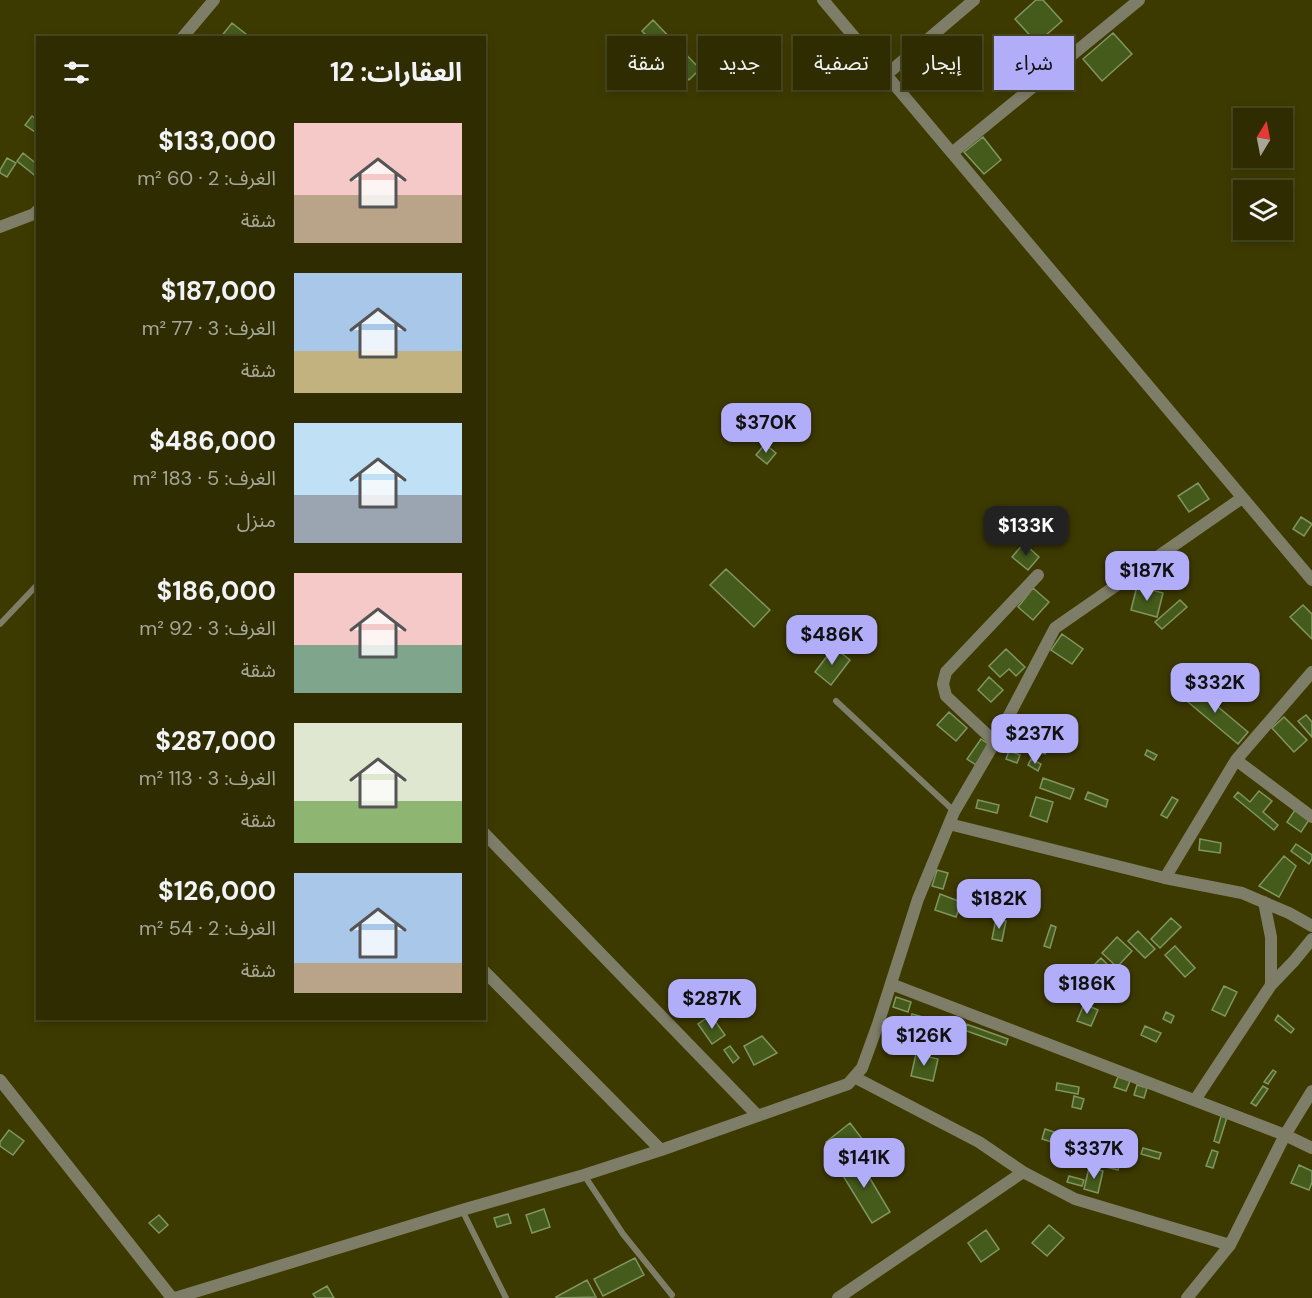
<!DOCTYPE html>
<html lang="ar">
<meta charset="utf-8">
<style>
body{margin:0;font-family:"DM Sans","Noto Sans Arabic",sans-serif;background:#3a380f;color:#f1f3f6;direction:rtl;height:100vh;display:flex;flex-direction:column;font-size:22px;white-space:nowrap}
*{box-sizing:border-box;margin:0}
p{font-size:20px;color:#a7a799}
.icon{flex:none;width:33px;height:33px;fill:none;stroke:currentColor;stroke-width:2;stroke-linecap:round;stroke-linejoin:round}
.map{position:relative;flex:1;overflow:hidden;direction:ltr}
.drawer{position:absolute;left:36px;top:36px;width:450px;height:984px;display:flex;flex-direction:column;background:#2e2c00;border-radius:0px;box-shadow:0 3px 9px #0003,0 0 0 2px #494822;direction:rtl}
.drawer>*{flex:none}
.guide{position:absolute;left:504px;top:36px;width:570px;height:54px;direction:rtl;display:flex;gap:12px}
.needle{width:39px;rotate:10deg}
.controls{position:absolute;left:1233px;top:108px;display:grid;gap:12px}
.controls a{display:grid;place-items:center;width:60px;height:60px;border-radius:0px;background:#2e2c00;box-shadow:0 3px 9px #0003,0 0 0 2px #494822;font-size:30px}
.price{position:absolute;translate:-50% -51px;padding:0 14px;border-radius:12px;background:#b2adf9;color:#111;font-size:20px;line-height:39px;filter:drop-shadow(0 2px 3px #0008)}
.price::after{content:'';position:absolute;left:50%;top:36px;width:18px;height:14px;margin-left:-9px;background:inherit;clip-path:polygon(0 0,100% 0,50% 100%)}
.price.active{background:#222;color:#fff}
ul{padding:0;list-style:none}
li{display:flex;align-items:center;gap:18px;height:150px;padding:0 24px}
li span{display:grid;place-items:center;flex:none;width:168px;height:120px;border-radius:0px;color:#555}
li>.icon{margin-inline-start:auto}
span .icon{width:72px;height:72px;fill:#fffc;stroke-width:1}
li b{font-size:26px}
h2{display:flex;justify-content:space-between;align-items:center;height:72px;padding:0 24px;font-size:26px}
.tag{padding:0 21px;border-radius:0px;background:#2e2c00;box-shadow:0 3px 9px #0003,0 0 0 2px #494822;font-size:21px;line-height:54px}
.tag.active{background:#b2adf9;color:#111}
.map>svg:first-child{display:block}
</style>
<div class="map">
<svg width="1312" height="1298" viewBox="0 0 1312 1298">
<rect width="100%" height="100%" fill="#3d3a00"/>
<path fill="#455b1b" stroke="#809563" stroke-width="1.5" d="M1036 0H1043L1062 21 1037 43 1015 19Z
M653 20 700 69 689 80 642 31Z
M232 23 251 38H220Z
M1113 33 1132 54 1102 81 1083 59Z
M32 116 38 120V128L35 132 25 125Z
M983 137 1001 160 984 174 964 152Z
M23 153 38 165V178L17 161Z
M7 158 16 163 7 177 0 173V170Z
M765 444 776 453 767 464 756 455Z
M1198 483 1209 499 1189 512 1178 496Z
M1030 513 1043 525 1033 536 1020 524Z
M1301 517 1312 524 1304 536 1293 529Z
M1024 543 1039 557 1028 570 1012 557Z
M726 569 770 610 754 627 710 585Z
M1137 586 1163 593 1157 617 1131 610Z
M1033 588 1049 602 1033 620 1018 607Z
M1180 600 1187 607 1162 629 1155 622Z
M1303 605 1312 614V639L1290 617Z
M1062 634 1083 649 1072 664 1051 650Z
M834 647 850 660 831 685 815 672Z
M1006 649 1025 667 1016 676 1009 669 1000 677 989 666Z
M989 677 1003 690 991 702 978 690Z
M1192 685 1248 732 1238 744 1182 697Z
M949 712 967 728 956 741 937 725Z
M1306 715 1312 722V737L1298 721Z
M1284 717 1307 740 1294 752 1272 728Z
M1017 733 1028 738 1024 745 1014 740Z
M981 739 990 745 976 765 967 759Z
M1038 742 1048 747 1045 754 1035 749Z
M1147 750 1157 755 1154 760 1145 755Z
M1009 751 1020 755 1017 763 1006 759Z
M1031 759 1041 764 1038 771 1028 765Z
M1043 778 1074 789 1070 799 1040 788Z
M1259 791 1272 801 1263 812 1278 825 1274 830 1234 797 1238 792 1250 802Z
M1088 792 1108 800 1106 807 1085 799Z
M1036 797 1053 802 1047 822 1030 816Z
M1172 797 1178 800 1167 818 1161 815Z
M978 800 999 805 997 813 976 808Z
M1295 810 1309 820 1301 832 1287 822Z
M1200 839 1221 843 1220 853 1199 850Z
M1296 844 1312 855V859L1309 864 1291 851Z
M1284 856 1296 866 1279 897 1259 886Z
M937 870 948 873 943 889 932 886Z
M940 894 961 902 956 917 935 910Z
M972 896 1009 907 1005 918 969 907Z
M1171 918 1181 927 1160 948 1151 939Z
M996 919 1006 921 1002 941 992 939Z
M1051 925 1056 927 1050 948 1044 946Z
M1138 931 1155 949 1145 958 1128 941Z
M1117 937 1132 951 1117 967 1102 953Z
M1175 946 1195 968 1185 977 1165 955Z
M1101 958 1116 973 1107 983 1091 968Z
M1088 973 1097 978 1084 1000 1075 994Z
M1224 986 1237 992 1225 1016 1212 1010Z
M896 997 911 1002 908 1012 893 1007Z
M1084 1004 1098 1010 1091 1026 1077 1021Z
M1166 1012 1174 1016 1171 1023 1163 1019Z
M912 1014 941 1022 936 1038 908 1030Z
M711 1015 725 1035 712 1044 698 1024Z
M1278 1015 1294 1029 1291 1033 1275 1020Z
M966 1024 1008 1039 1006 1045 964 1030Z
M1145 1026 1161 1033 1156 1042 1141 1035Z
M762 1036 777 1053 754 1065 744 1046Z
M730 1046 739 1058 733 1063 724 1050Z
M916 1054 938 1059 933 1081 911 1076Z
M1273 1070 1276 1072 1268 1084 1264 1082Z
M1118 1077 1130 1081 1126 1091 1114 1087Z
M1057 1083 1079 1087 1078 1094 1056 1090Z
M1137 1085 1147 1088 1144 1098 1134 1095Z
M1263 1086 1268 1089 1256 1106 1251 1103Z
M1074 1096 1084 1099 1081 1109 1072 1107Z
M1221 1116 1227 1117 1219 1143 1214 1141Z
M850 1123 863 1140 839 1158 826 1142Z
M1045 1129 1069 1137 1061 1163 1052 1161 1058 1144 1042 1139Z
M9 1130 24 1141 13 1155 0 1146V1142Z
M1103 1146 1123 1151 1118 1170 1098 1165Z
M1143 1148 1161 1153 1159 1159 1141 1154Z
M1212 1150 1218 1152 1213 1168 1206 1166Z
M856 1155 890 1212 872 1223 837 1166Z
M1299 1165 1312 1171V1182L1309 1190 1291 1183Z
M1089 1168 1103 1171 1098 1193 1084 1189Z
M1069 1176 1084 1180 1082 1186 1067 1182Z
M544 1209 550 1227 532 1233 526 1215Z
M508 1214 511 1223 497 1227 494 1218Z
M159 1215 168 1225 159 1233 149 1223Z
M1049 1225 1064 1238 1047 1256 1032 1243Z
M986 1230 999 1249 981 1262 968 1243Z
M635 1258 644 1275 603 1296 594 1279Z
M587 1280 596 1297 557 1298 556 1297Z
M327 1286 334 1298H316L313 1294Z"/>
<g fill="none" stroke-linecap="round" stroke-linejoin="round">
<path stroke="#7e7d67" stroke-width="6" d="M0 624 38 584
M836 701 954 811
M584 1175 623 1234 672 1295
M462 1210 506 1298"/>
<path stroke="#7e7d67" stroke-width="12" d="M823 0 1312 580
M182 38 214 0
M886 75 974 0
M952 153 1139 0
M0 227 34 214 38 210
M995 742 946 696 943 684 946 672 1038 575
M1236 760 1312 817
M949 824 1165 878 1242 893 1289 913 1312 926
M484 833 758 1116
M1165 878 1236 760 1312 672
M1264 902 1271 937V985
M484 971 661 1150
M891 984 1285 1135 1312 1148
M854 1077 979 1142 1023 1172 1075 1199 1230 1245
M0 1080 172 1298
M1195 1100 1271 985 1294 961 1312 939
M175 1298 462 1210 584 1175 661 1150 848 1084 862 1068 878 1024 918 899 954 812 995 742 1055 628 1242 498
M838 1298 1023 1172
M1187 1298 1230 1245 1285 1135 1312 1091"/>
</g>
</svg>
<div class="controls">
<a><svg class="needle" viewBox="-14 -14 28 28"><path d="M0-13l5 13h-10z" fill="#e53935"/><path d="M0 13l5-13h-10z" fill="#a7a799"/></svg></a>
<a><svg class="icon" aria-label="layers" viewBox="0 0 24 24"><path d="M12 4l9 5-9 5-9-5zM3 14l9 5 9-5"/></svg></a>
</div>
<b class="price" style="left:766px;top:454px">$370K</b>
<b class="price active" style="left:1026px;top:557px">$133K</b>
<b class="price" style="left:1147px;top:602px">$187K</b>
<b class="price" style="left:832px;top:666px">$486K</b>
<b class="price" style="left:1215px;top:714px">$332K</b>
<b class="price" style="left:1035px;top:765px">$237K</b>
<b class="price" style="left:999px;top:930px">$182K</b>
<b class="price" style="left:1087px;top:1015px">$186K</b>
<b class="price" style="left:712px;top:1030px">$287K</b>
<b class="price" style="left:924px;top:1067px">$126K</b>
<b class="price" style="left:1094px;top:1180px">$337K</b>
<b class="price" style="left:864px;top:1189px">$141K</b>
<div class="guide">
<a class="tag active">شراء</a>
<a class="tag">إيجار</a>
<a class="tag">تصفية</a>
<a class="tag">جديد</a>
<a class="tag">شقة</a>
</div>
<section class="drawer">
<h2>العقارات: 12<svg class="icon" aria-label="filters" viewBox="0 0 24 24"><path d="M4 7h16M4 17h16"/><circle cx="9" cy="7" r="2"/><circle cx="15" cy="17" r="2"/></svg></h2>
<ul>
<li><span style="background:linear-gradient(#f6c9c9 60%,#b9a48a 0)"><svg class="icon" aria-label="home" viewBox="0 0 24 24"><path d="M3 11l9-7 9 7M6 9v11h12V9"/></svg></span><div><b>$133,000</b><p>الغرف: 2 · 60 m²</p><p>شقة</p></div></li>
<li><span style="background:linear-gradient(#a9c7e8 65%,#c2b280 0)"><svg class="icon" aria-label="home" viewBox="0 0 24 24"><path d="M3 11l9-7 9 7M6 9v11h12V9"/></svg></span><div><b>$187,000</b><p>الغرف: 3 · 77 m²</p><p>شقة</p></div></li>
<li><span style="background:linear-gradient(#bfe0f5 60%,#9aa5b1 0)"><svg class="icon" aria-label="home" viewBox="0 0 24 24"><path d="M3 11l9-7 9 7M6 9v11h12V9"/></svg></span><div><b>$486,000</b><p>الغرف: 5 · 183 m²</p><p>منزل</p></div></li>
<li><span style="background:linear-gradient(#f6c9c9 60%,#7fa58c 0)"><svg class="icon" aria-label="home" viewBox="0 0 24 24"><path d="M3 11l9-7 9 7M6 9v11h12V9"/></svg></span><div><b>$186,000</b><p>الغرف: 3 · 92 m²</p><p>شقة</p></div></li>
<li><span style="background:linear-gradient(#dfe7d0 65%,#8fb573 0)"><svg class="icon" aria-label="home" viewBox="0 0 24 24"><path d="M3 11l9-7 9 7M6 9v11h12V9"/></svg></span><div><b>$287,000</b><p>الغرف: 3 · 113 m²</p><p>شقة</p></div></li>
<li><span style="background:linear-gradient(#a9c7e8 75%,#b9a48a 0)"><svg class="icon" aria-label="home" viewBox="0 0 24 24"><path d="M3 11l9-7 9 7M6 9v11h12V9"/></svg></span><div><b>$126,000</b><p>الغرف: 2 · 54 m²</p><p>شقة</p></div></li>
</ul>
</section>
</div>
